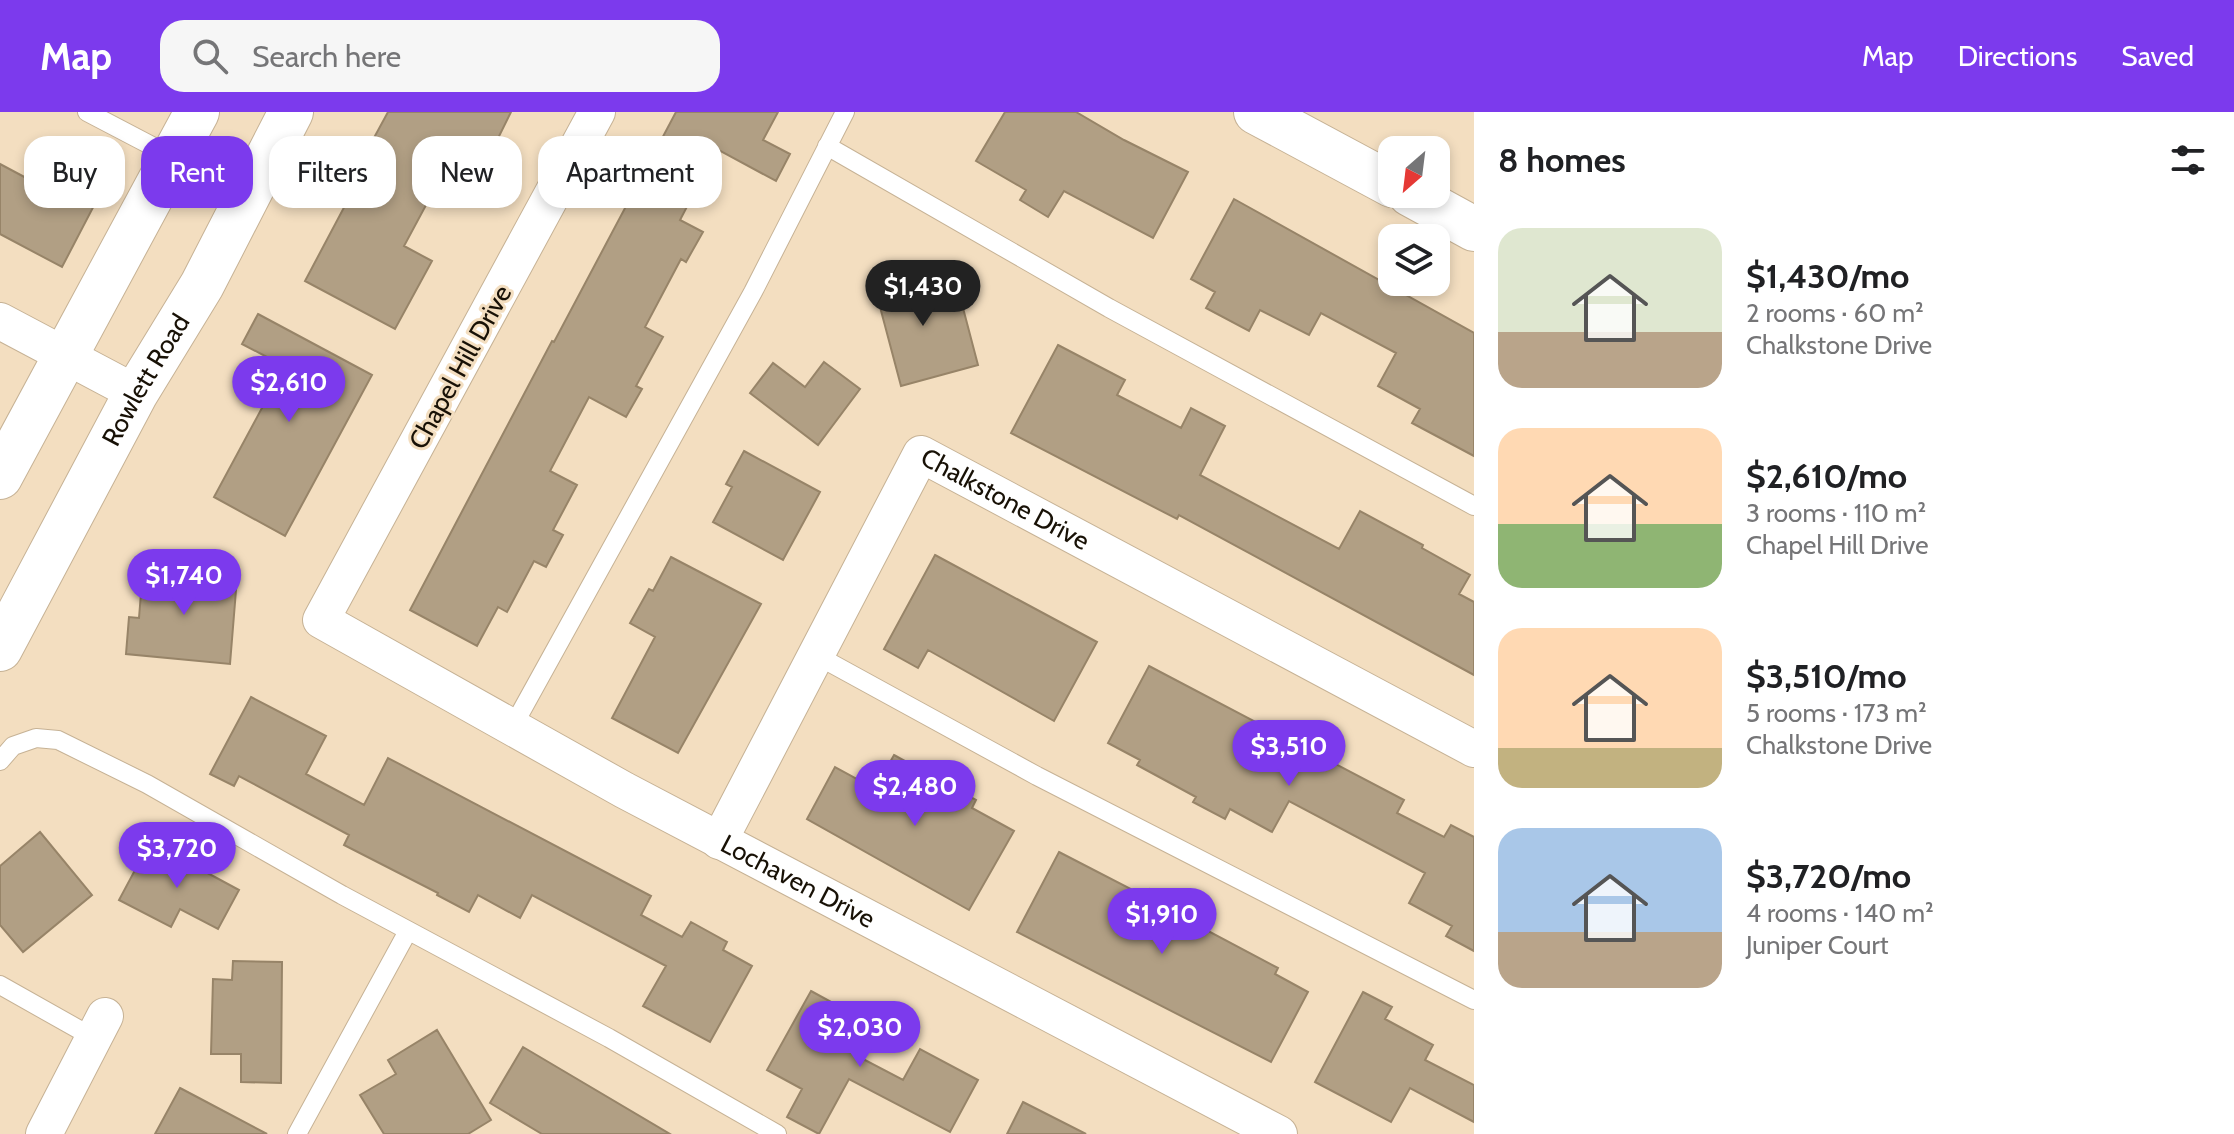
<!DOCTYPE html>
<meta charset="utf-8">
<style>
body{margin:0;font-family:Cabin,sans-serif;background:#f6f6f6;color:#202124;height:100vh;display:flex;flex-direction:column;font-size:30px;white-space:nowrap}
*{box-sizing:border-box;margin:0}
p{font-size:26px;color:#757577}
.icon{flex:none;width:44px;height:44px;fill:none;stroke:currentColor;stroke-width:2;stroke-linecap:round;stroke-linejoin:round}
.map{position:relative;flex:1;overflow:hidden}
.details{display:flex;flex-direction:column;background:#fff;width:760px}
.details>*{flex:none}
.top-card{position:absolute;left:24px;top:24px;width:760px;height:72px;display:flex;gap:16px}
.needle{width:52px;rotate:208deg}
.controls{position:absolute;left:1378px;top:24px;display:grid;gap:16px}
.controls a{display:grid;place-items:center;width:72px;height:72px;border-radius:16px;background:#fff;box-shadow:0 4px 12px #0003;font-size:40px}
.price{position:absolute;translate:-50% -68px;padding:0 18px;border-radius:28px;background:#7c3aed;color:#fff;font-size:26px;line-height:52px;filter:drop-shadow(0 2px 4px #0008)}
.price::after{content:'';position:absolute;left:50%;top:48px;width:24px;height:18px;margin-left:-12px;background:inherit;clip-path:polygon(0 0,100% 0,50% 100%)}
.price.on{background:#222;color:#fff}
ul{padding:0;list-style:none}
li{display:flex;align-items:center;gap:24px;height:200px;padding:0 24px}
li span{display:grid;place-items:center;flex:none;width:224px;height:160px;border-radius:24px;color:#555}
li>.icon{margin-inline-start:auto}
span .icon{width:96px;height:96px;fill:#fffc;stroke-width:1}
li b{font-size:34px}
h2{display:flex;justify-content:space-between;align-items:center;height:96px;padding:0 24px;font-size:34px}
.pill{padding:0 28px;border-radius:24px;background:#fff;box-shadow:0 4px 12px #0003;font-size:28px;line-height:72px}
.pill.on{background:#7c3aed;color:#fff}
header{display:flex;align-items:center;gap:48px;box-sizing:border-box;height:112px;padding:0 40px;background:#7c3aed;color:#fff}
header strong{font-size:38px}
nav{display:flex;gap:44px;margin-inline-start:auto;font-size:28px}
.search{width:560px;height:72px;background:#f6f6f6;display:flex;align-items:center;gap:20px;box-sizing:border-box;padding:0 28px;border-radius:24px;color:#757577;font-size:30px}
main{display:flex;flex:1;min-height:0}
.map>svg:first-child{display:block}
</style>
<header>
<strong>Map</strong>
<div class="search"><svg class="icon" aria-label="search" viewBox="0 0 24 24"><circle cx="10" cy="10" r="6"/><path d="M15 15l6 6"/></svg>Search here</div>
<nav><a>Map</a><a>Directions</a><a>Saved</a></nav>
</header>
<main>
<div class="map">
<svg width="1474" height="1022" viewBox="0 0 1474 1022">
<rect width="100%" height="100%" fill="#f3dec0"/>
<path fill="#b19f84" stroke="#978468" stroke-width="2" d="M388 0H511L470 83 440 67 404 134 432 149 395 217 305 169 357 71 351 68Z
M676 0H778L763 28 790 42 776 69 717 37 680 108 703 120 686 150 681 147 645 215 663 225 636 274 642 277 626 305 589 285 550 359 577 373 553 418 563 423 546 455 534 449 507 500 498 495 477 534 410 498 552 229 554 230Z
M1005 0H1076L1124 28 1188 60 1153 126 1064 79 1048 105 1020 88 1026 78 976 49Z
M0 52 60 84 68 67 99 84 62 155 0 122Z
M1234 87 1474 221V344L1412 311 1420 297 1378 274 1396 241 1321 201 1309 223 1260 198 1249 219 1206 196 1215 180 1191 167Z
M908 152 917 188 958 177 978 253 901 274 871 161Z
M258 202 372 263 285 424 214 385 262 296 245 287 267 245 242 232Z
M1058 233 1125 268 1117 283 1181 316 1191 296 1225 314 1200 363 1339 437 1360 399 1423 433 1422 436 1470 463 1459 482 1474 490V563L1179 403 1177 407 1011 321Z
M824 250 860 277 818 333 750 281 773 251 805 275Z
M744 339 820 380 783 448 713 410 732 375 726 372Z
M935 443 1097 530 1054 609 928 538 918 556 884 537Z
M671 445 761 492 678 641 612 606 655 525 630 511 649 477 653 479Z
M143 457 237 466 230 552 126 542 129 505 139 506Z
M1149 554 1404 688 1397 701 1444 725 1451 713 1474 725V839L1446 824 1452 814 1409 791 1425 761 1289 689 1272 720 1230 697 1225 707 1193 690 1196 685 1137 653 1140 648 1108 631Z
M251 585 326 624 306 662 364 693 388 646 651 784 641 803 682 825 691 810 727 830 723 838 752 854 710 930 643 894 666 854 532 783 520 806 478 783 469 800 437 783 438 781 344 733 349 723 239 664 234 674 210 662Z
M894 643 976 688 972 696 1014 719 969 798 807 707 835 655 875 677Z
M40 720 92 783 23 840 0 813V754Z
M150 730 239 778 218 817 180 797 171 815 119 788Z
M1059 740 1146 785 1150 777 1180 793 1176 802 1278 856 1275 862 1308 880 1271 950 1017 820Z
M233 849 282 850 281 971 241 970V942H211L213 867 232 868Z
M811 879 877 915 861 946 903 968 920 937 978 968 950 1020 849 967 819 1022 787 1005 802 977 767 958Z
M1363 880 1392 895 1385 907 1433 933 1425 948 1474 973V1010L1410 976 1391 1010 1315 970Z
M437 918 491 1008 468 1022H384L360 983 396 962 388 948Z
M523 935 670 1022H542L490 991Z
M180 976 199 986 267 1022H155Z
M1023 990 1086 1022H1007Z"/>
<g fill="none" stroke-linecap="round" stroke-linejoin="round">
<g stroke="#c6b295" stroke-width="20">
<path id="service" d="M87 0 173 45
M827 34 1109 196 1474 394
M816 543 1037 664 1474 888
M512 616 753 180 845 0
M0 649 13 634 36 626 58 628 147 672 342 783 609 926 777 1022
M0 873 94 926
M297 1022 408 819"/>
</g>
<g stroke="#c6b295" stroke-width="38">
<g id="minor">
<path id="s1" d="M597 0 321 508 624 678 1279 1022"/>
<path d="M0 209 136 281"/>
<path id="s2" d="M719 729 921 342 1474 637"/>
<path d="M44 1022 105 904"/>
</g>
</g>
<g stroke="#c6b295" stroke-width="46">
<path id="tertiary" d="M1256 0 1392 73
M1410 82 1474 117"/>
</g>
<g stroke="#c6b295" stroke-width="46">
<g id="secondary">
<path d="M0 365 197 0"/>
<path id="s3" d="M0 537 136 281 202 173 291 0"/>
</g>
</g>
<use href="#service" stroke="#fff" stroke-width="18"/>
<use href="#minor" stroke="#fff" stroke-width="36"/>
<use href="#tertiary" stroke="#fff" stroke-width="44"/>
<use href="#secondary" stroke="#fff" stroke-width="44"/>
</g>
<g text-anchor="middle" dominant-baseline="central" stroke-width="6" stroke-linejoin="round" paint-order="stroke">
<g font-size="26" fill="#181106" stroke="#f3dec0">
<text transform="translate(460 255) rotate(-61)">Chapel Hill Drive</text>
<text stroke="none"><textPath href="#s3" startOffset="306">Rowlett Road</textPath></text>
<text stroke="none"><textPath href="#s2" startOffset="532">Chalkstone Drive</textPath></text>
<text stroke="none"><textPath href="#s1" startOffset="1122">Lochaven Drive</textPath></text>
</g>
</g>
</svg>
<div class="controls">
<a><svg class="needle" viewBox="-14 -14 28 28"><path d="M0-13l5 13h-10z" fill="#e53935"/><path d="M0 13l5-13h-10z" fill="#757577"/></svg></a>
<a><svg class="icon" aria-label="layers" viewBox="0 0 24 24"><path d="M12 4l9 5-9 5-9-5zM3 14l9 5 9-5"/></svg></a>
</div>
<b class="price on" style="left:923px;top:216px">$1,430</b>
<b class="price" style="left:289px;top:312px">$2,610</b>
<b class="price" style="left:184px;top:505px">$1,740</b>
<b class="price" style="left:1289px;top:676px">$3,510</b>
<b class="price" style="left:915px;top:716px">$2,480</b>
<b class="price" style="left:177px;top:778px">$3,720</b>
<b class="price" style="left:1162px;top:844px">$1,910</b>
<b class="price" style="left:860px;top:957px">$2,030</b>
<div class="top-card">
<a class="pill">Buy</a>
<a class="pill on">Rent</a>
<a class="pill">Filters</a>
<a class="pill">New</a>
<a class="pill">Apartment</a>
</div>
</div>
<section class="details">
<h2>8 homes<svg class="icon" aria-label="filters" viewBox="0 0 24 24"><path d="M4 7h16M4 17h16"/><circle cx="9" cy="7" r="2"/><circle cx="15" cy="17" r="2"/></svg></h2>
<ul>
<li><span style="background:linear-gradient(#dfe7d0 65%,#b9a48a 0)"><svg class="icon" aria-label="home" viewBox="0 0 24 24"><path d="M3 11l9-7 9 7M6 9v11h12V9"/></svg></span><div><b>$1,430/mo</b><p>2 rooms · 60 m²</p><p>Chalkstone Drive</p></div></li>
<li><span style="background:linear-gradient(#ffd9b3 60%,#8fb573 0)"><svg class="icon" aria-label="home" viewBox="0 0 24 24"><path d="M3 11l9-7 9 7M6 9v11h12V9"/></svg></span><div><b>$2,610/mo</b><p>3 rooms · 110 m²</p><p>Chapel Hill Drive</p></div></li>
<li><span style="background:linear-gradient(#ffd9b3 75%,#c2b280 0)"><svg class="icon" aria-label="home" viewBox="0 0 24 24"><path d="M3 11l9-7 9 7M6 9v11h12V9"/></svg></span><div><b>$3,510/mo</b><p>5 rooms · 173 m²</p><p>Chalkstone Drive</p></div></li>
<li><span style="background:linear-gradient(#a9c7e8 65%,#b9a48a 0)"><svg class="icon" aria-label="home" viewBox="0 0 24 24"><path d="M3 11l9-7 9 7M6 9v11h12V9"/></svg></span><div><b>$3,720/mo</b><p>4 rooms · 140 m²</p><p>Juniper Court</p></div></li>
</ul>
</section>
</main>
